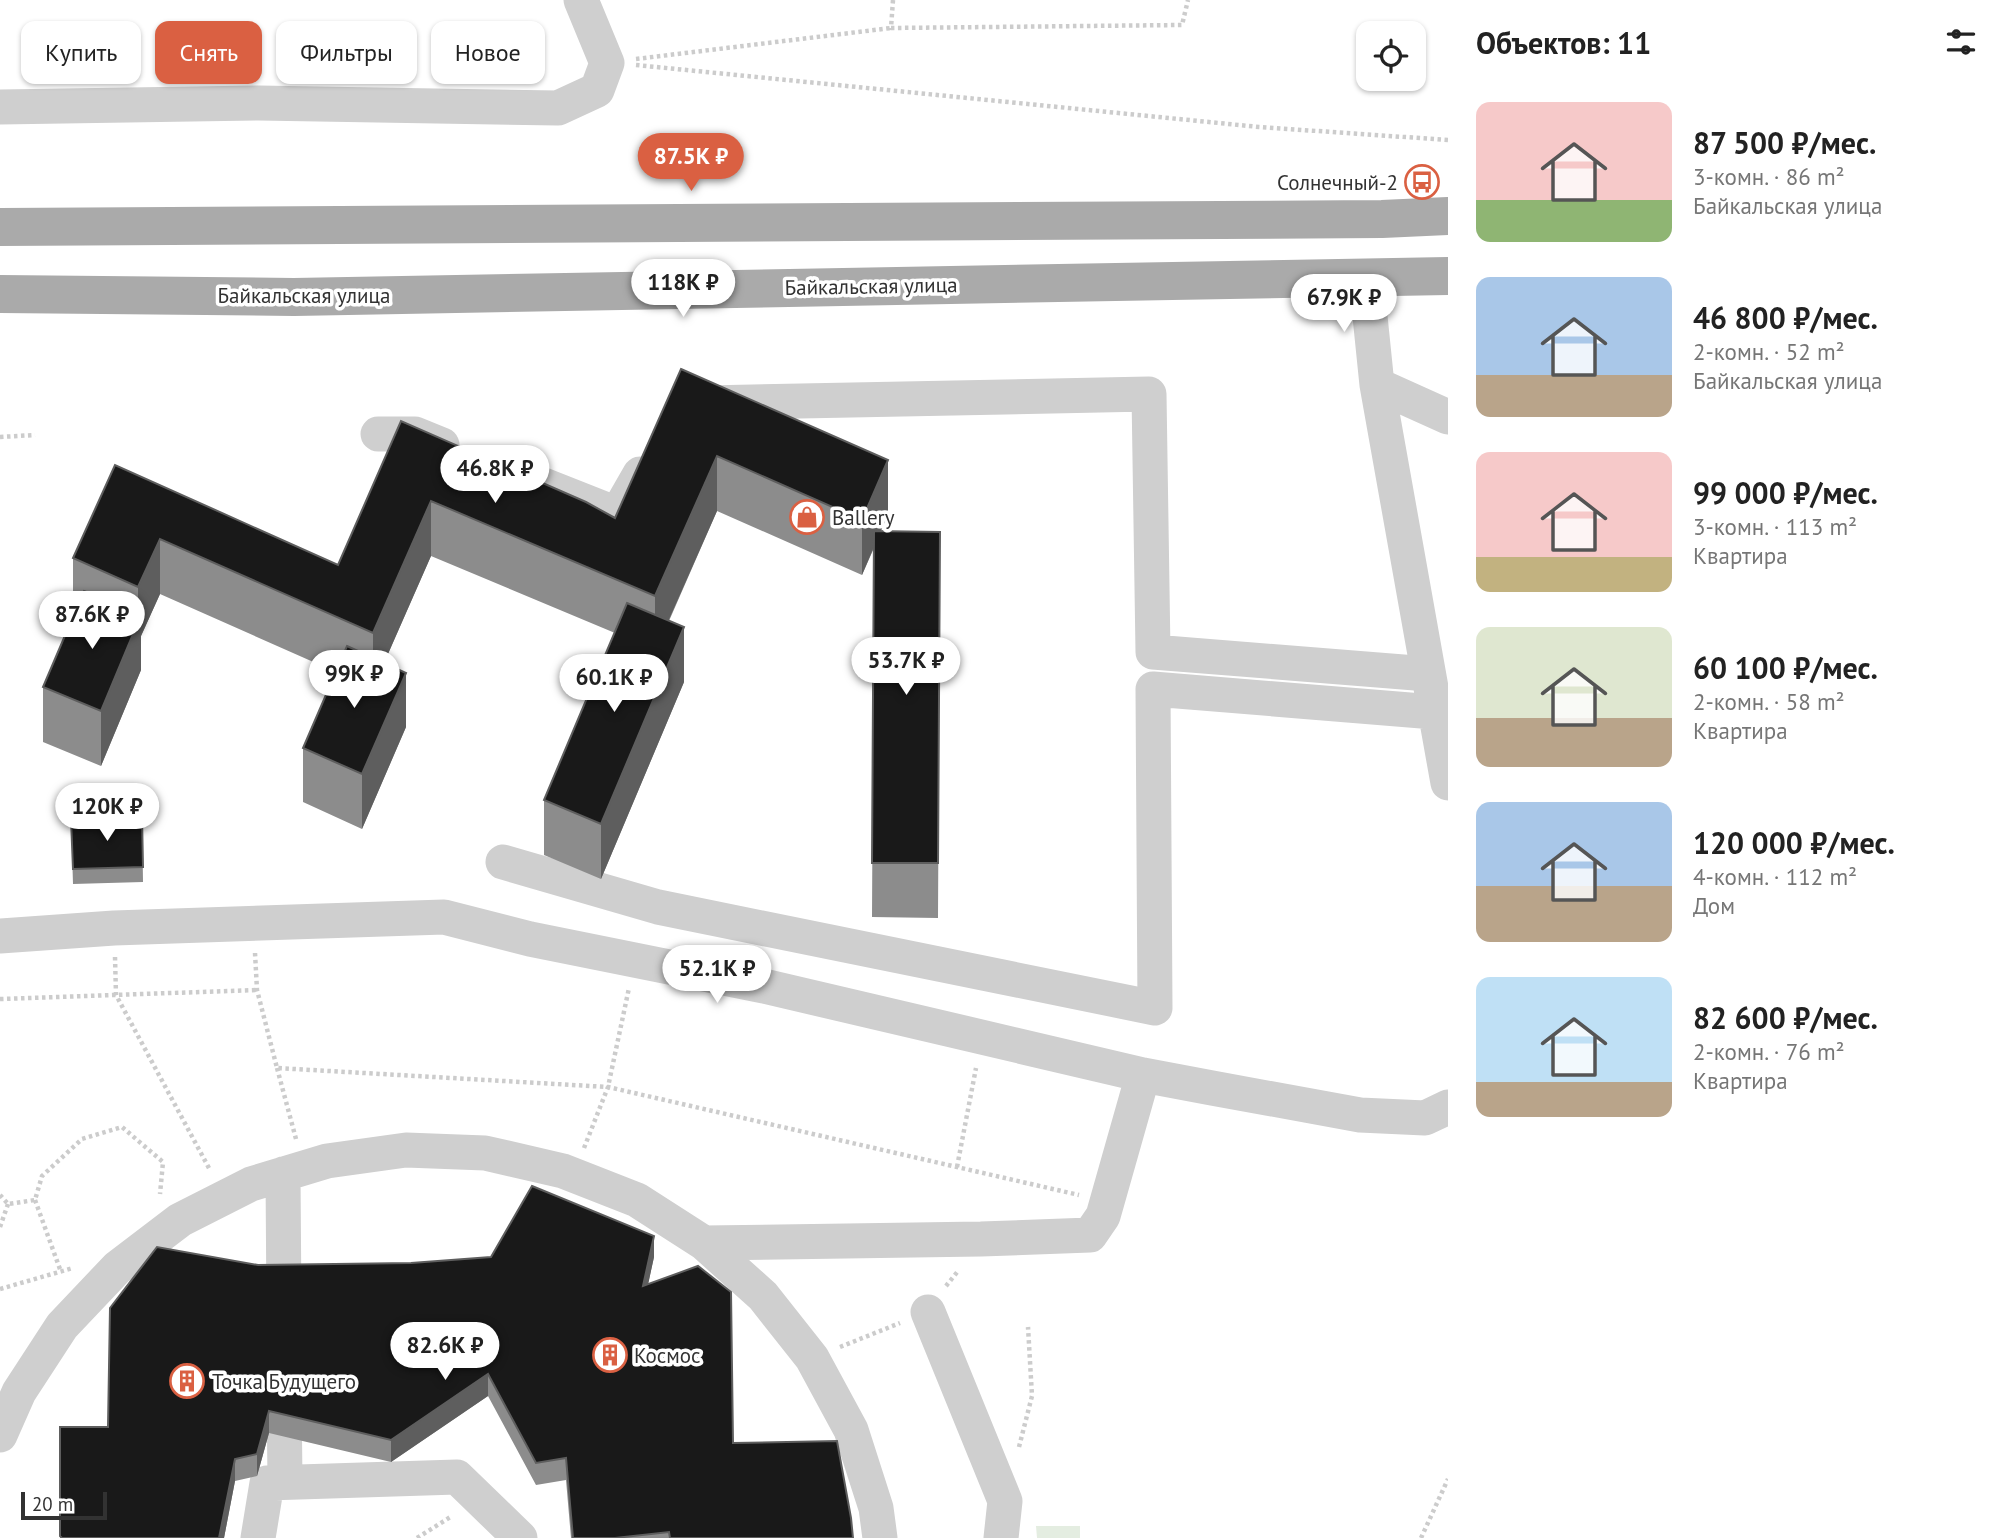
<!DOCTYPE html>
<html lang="ru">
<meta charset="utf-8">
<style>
body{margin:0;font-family:"PT Sans",sans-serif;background:#f2f2f2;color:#222;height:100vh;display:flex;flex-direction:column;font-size:26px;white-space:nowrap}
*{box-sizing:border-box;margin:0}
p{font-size:23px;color:#767676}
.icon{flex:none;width:38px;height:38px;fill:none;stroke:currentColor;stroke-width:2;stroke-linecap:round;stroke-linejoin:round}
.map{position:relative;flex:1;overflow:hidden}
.details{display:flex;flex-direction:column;background:#fff;width:560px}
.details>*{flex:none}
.top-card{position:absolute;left:21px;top:21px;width:665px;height:63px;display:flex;gap:14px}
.buttons{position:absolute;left:1356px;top:21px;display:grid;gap:14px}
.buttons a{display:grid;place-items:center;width:70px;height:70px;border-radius:14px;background:#fff;box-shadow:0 2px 5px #0004;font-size:35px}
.scale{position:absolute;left:21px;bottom:18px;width:86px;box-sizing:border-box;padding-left:7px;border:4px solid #323232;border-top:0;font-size:19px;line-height:24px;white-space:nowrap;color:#323232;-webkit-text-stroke:5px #fff;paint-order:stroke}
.price{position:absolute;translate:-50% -60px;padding:0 16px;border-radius:24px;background:#fff;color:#222;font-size:23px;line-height:46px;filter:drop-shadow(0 2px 4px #0008)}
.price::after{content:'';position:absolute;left:50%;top:42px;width:21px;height:16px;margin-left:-10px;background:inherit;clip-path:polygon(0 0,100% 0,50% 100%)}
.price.active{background:#da6042;color:#fff}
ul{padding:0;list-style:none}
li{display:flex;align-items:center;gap:21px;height:175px;padding:0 28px}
li span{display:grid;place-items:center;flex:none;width:196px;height:140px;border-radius:14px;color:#555}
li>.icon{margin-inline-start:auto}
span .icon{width:84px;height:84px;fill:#fffc;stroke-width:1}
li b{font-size:30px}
h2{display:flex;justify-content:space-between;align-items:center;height:84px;padding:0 28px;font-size:30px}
.chip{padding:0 24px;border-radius:14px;background:#fff;box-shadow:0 2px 5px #0004;font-size:24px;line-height:63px}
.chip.active{background:#da6042;color:#fff}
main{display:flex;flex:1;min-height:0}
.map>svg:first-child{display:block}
</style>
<main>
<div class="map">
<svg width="1448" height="1538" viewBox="0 0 1448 1538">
<rect width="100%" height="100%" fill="#fff"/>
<path fill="#e4ede1" d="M1036 1526H1080V1538H1037Z"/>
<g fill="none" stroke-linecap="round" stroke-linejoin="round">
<path stroke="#ccc" stroke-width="4.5" stroke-dasharray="3.5 3.5" stroke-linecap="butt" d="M893 0 891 28 1182 25 1188 0
M636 59 891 28
M636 65 1259 127 1448 140
M0 437 35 435
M255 953 257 990 277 1068 608 1087 1079 1195
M115 957 116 995 210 1170
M0 999 257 990
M277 1068 296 1139
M584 1148 608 1087 629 988
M957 1167 976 1068
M0 1195 8 1204 35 1200 42 1176 82 1139 122 1127 163 1162 160 1194
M35 1200 61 1272
M0 1227 8 1204
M946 1286 958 1271
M0 1289 73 1268
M840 1347 900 1323
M1019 1447 1032 1396 1028 1327
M417 1538 452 1516
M1421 1538 1448 1479"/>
<path stroke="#cfcfcf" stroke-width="35" d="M0 107 259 103 558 108 597 90 607 63 581 0
M1366 277 1377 385 1448 783
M1377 385 1448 417
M706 403 1149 394 1153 652 1428 674
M378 434H415L442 445
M536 482 617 514 640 474
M503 862 658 907 1155 1008 1153 689 1434 712
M0 936 114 928 444 917 530 939 764 986 1143 1075 1212 1088 1360 1115 1425 1118 1448 1107
M283 1174 284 1311
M704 1243 981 1239 1090 1235 1103 1216 1143 1075
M928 1312 1005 1501 1001 1538
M284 1388 285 1482
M0 1435 19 1392 62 1326 117 1268 180 1220 251 1184 327 1161 406 1150 485 1153 563 1171 637 1200 704 1243 763 1296 812 1358 851 1430 876 1508 880 1538
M258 1538 267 1483 457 1477 520 1538"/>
<path stroke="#aaa" stroke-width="38" d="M0 227 1382 219 1448 216
M0 294 294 297 1448 276"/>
</g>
<path fill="#8c8c8c" d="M681 369 888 514 881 531 940 532 938 918 872 917 874 548 862 575 717 511 669 621 684 682 601 879 544 855V800L615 633 431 556 384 663 406 727 362 829 303 802V748L336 672 160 594 141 636V670L101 766 43 742V687L74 613 73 612V558L115 465 338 565 401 421 615 518Z
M142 816 143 882 73 884 71 819Z
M654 1257 648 1284 733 1443 853 1538H571L566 1480 536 1485 488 1396 391 1462 269 1433 257 1476 235 1481 224 1538H60V1427H108L258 1265 411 1263Z"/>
<path fill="#5e5e5e" d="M717 456V511L655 651V596Z
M888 460V514L862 575V520Z
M431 501V556L373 688V633Z
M160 539V594L141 636V670L101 766V711L138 622V587Z
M684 627V682L601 879V824Z
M406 673V727L362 829V774Z
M654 1236V1257L643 1308V1286Z
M488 1374V1396L391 1462V1440Z
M269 1411V1433L257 1476V1454Z
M235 1459V1481L224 1538H219Z"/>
<path fill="#191919" stroke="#5e5e5e" stroke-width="2" d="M681 369 888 460 862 520 717 456 655 596 431 501 373 633 160 539 138 587 73 558 115 465 338 565 401 421 586 502 615 518Z
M874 531 940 532 938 863H872Z
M84 591 141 615 101 711 43 687Z
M627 603 684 627 601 824 544 800Z
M347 646 406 673 362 774 303 748Z
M142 816 143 867 73 869 71 819Z
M532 1186 654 1236 643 1286 698 1266 731 1292 733 1443 837 1441 851 1518 853 1538H670L669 1532 615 1538H573L566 1458 536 1463 488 1374 391 1440 269 1411 257 1454 235 1459 219 1538H62L60 1536V1427H108L110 1308 157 1247 258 1265 411 1263 491 1257Z"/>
<defs>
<g id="bus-ring" transform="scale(1.75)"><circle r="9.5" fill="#fff" stroke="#da6042" stroke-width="1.5"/><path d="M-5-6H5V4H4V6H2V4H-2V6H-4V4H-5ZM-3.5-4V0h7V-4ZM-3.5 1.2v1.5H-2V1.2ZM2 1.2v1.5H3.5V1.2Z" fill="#da6042"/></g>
<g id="shop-ring" transform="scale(1.75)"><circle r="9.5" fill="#fff" stroke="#da6042" stroke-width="1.5"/><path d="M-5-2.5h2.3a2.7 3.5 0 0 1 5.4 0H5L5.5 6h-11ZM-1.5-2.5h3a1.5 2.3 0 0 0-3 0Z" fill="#da6042"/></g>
<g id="building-ring" transform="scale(1.75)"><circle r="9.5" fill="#fff" stroke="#da6042" stroke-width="1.5"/><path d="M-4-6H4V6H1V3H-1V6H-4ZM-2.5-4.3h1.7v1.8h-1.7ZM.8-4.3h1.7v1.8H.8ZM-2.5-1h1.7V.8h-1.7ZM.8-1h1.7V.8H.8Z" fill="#da6042"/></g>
</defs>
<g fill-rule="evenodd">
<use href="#bus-ring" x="1422" y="182"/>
<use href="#shop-ring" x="807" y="517"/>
<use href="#building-ring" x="610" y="1355"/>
<use href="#building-ring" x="187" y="1381"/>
</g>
<g text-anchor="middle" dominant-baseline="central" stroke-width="7" stroke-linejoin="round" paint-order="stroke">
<g font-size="21" fill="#323232" stroke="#fff" text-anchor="start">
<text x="1398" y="182" text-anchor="end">Солнечный-2</text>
<text x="832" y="517">Ballery</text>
<text x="634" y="1355">Космос</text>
<text x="212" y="1381">Точка Будущего</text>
</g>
<g font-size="21" fill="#323232" stroke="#fff">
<text transform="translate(871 286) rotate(-1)">Байкальская улица</text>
<text x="304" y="295">Байкальская улица</text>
</g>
</g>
</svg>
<div class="buttons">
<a><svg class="icon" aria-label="locate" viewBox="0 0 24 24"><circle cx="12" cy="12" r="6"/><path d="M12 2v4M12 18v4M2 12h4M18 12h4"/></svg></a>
</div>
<div class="scale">20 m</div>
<b class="price active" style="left:691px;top:193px">87.5K ₽</b>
<b class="price" style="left:683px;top:319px">118K ₽</b>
<b class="price" style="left:1344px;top:334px">67.9K ₽</b>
<b class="price" style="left:495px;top:505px">46.8K ₽</b>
<b class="price" style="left:92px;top:651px">87.6K ₽</b>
<b class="price" style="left:906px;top:697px">53.7K ₽</b>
<b class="price" style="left:354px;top:710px">99K ₽</b>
<b class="price" style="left:614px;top:714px">60.1K ₽</b>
<b class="price" style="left:107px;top:843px">120K ₽</b>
<b class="price" style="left:717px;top:1005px">52.1K ₽</b>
<b class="price" style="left:445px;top:1382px">82.6K ₽</b>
<div class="top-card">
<a class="chip">Купить</a>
<a class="chip active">Снять</a>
<a class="chip">Фильтры</a>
<a class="chip">Новое</a>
</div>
</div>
<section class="details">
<h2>Объектов: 11<svg class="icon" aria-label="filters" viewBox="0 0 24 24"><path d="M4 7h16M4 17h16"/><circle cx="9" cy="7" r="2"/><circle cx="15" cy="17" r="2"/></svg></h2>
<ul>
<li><span style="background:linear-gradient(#f6c9c9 70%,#8fb573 0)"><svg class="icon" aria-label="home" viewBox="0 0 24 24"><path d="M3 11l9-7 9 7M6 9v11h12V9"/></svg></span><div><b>87 500 ₽/мес.</b><p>3-комн. · 86 m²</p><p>Байкальская улица</p></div></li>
<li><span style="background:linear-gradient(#a9c7e8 70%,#b9a48a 0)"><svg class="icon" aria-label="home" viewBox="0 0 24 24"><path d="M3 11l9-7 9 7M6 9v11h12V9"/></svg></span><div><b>46 800 ₽/мес.</b><p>2-комн. · 52 m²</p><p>Байкальская улица</p></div></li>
<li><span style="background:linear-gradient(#f6c9c9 75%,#c2b280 0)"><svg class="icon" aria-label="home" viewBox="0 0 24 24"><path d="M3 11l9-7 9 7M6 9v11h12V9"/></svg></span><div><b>99 000 ₽/мес.</b><p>3-комн. · 113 m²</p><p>Квартира</p></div></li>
<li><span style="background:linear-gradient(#dfe7d0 65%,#b9a48a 0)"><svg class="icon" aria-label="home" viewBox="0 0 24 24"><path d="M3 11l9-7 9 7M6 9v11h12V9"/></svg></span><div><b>60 100 ₽/мес.</b><p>2-комн. · 58 m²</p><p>Квартира</p></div></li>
<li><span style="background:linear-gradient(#a9c7e8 60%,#b9a48a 0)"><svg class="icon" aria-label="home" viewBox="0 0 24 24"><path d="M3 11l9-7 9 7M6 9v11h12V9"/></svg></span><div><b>120 000 ₽/мес.</b><p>4-комн. · 112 m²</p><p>Дом</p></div></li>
<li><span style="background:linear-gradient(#bfe0f5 75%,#b9a48a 0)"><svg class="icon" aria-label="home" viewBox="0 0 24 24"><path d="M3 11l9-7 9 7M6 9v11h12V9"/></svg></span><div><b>82 600 ₽/мес.</b><p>2-комн. · 76 m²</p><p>Квартира</p></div></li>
</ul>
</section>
</main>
